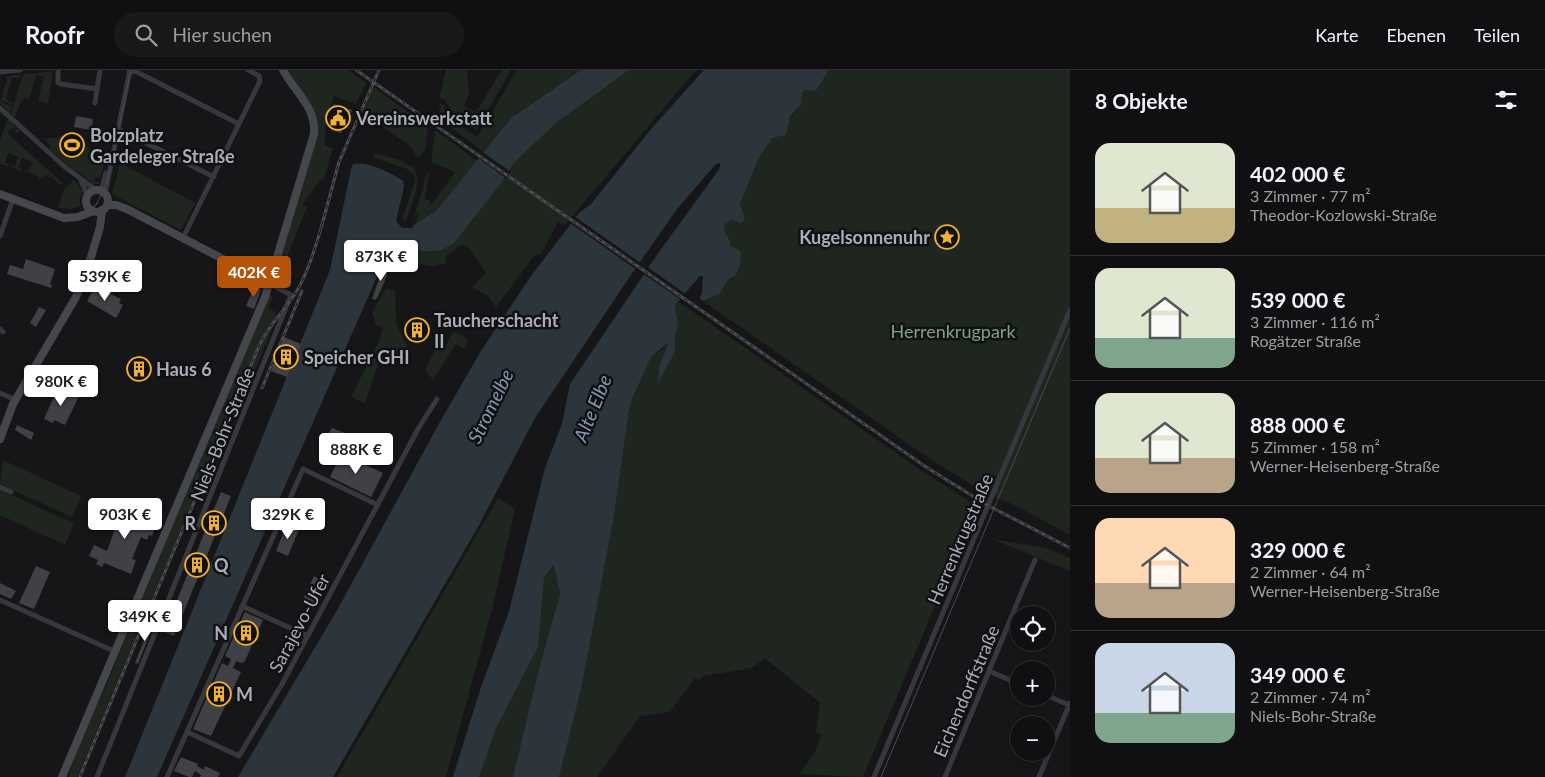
<!DOCTYPE html>
<html lang="de">
<meta charset="utf-8">
<style>
body{margin:0;font-family:Lato,sans-serif;background:#19191b;color:#f1f3f6;height:100vh;display:flex;flex-direction:column;font-size:19px;white-space:nowrap}
*{box-sizing:border-box;margin:0}
p{font-size:16px;color:#9c9d9f}
.icon{flex:none;width:28px;height:28px;fill:none;stroke:currentColor;stroke-width:2;stroke-linecap:round;stroke-linejoin:round}
.map{position:relative;flex:1;overflow:hidden}
.sheet{display:flex;flex-direction:column;background:#101012;width:475px}
.sheet>*{flex:none}
.buttons{position:absolute;left:1010px;top:536px;display:grid;gap:10px}
.buttons a{display:grid;place-items:center;width:45px;height:45px;border-radius:50%;background:#101012;box-shadow:0 2px 8px #0003,0 0 0 1px #303032;font-size:25px}
.price{position:absolute;translate:-50% -42px;padding:0 11px;border-radius:5px;background:#fff;color:#222;font-size:16px;line-height:32px;filter:drop-shadow(0 1px 2px #0008)}
.price::after{content:'';position:absolute;left:50%;top:30px;width:15px;height:11px;margin-left:-8px;background:inherit;clip-path:polygon(0 0,100% 0,50% 100%)}
.price.active{background:#b45309;color:#fff}
ul{padding:0;list-style:none}
li{display:flex;align-items:center;gap:15px;height:125px;padding:0 25px}
li+li{border-top:1px solid #303032}
li span{display:grid;place-items:center;flex:none;width:140px;height:100px;border-radius:15px;color:#555}
li>.icon{margin-inline-start:auto}
span .icon{width:60px;height:60px;fill:#fffc;stroke-width:1}
li b{font-size:21px}
h2{display:flex;justify-content:space-between;align-items:center;height:60px;padding:0 25px;font-size:21px}
header{display:flex;align-items:center;gap:30px;box-sizing:border-box;height:70px;padding:0 25px;background:#101012;border-bottom:1px solid #303032}
header strong{font-size:24px}
nav{display:flex;gap:28px;margin-inline-start:auto;font-size:18px}
.search{width:350px;height:45px;background:#19191b;display:flex;align-items:center;gap:12px;box-sizing:border-box;padding:0 18px;border-radius:28px;color:#9c9d9f;font-size:19px}
main{display:flex;flex:1;min-height:0}
.map>svg:first-child{display:block}
</style>
<header>
<strong>Roofr</strong>
<div class="search"><svg class="icon" aria-label="search" viewBox="0 0 24 24"><circle cx="10" cy="10" r="6"/><path d="M15 15l6 6"/></svg>Hier suchen</div>
<nav><a>Karte</a><a>Ebenen</a><a>Teilen</a></nav>
</header>
<main>
<div class="map">
<svg width="1070" height="707" viewBox="0 0 1070 707">
<rect width="100%" height="100%" fill="#161618"/>
<path fill="#1e261f" d="M286 0H348L366 13 356 34 334 26C328 43 324 58 325 76L333 78 324 109 320 110 302 135 307 137 284 195 288 196 287 200 294 202 285 216 281 213 284 204 276 201 317 53 311 34Z
M446 0H467L469 23 464 36 476 42 502 0H511L477 60 454 47 445 29H439Z
M517 0H581L511 48 484 82 438 48 440 34 444 35 452 51 477 67Z
M629 0H696L565 155 558 152 541 184 534 186 496 237 488 226 472 217 486 203 470 179 462 174 445 187 447 193 433 196 407 192 405 186 408 177 423 181 502 112 514 93 556 53Z
M829 0H1070V465L1016 436 982 421 930 389 703 231C711 228 718 224 724 217 728 213 729 208 734 205L730 171 724 161 725 154 742 143 740 134 758 90 772 68 782 64 787 59 788 51 797 40 802 22 806 20 816 21Z
M53 1 48 34 38 31 44 7 37 5 38 3Z
M37 3 29 29 24 28 21 32 15 47 11 44 22 7 24 4Z
M21 4 20 8H12L6 29 13 33 12 35 1 30 5 34 12 36 10 43 0 33 7 8 4 7Z
M373 17 428 56 425 80 418 88 409 75 362 43Z
M8 49 16 57 14 59 11 58 7 62 9 64V68L51 106 9 68V66L17 58 20 61 18 64 15 61 10 66 65 115 57 113 51 106 49 108 47 105 39 109V107L24 101V100L28 101 32 92 22 88 18 97 22 99 21 101 11 97V95L15 96 18 87 8 83 5 92 9 94 8 96 0 94V70Z
M435 60 477 91 437 140 415 154 418 143 417 142 413 151 427 103H429L425 129 430 131 431 135 455 102 431 92Z
M61 65 86 74V77L107 85 100 108 95 107 94 111 99 112V114H93L81 104 72 99 49 78 51 76 43 69 60 67Z
M374 84H378C388 87 403 90 411 96 426 107 410 137 406 151H404L403 147 415 111 414 105 407 99 373 87Z
M120 93 195 133 181 160 112 124Z
M74 110 83 121 80 128V136L70 139 58 138 64 119Z
M386 219 395 220 396 253 411 285H381L365 333 351 327 380 269 383 258 376 255 372 242Z
M269 225 273 226 268 239 276 242 275 247H277L236 347 229 344 77 707H69L75 684 110 607 190 410 218 349Z
M679 232 922 401 977 436 863 707 799 704 814 684 821 665 816 662 820 633 765 588 752 598 703 606 699 611 695 608 670 642 640 646 597 707H559L582 615 614 446 630 334 651 287 662 280 669 271 659 297V313L675 282V266L678 255 675 235Z
M454 261 469 270 464 279 456 274 433 310 425 300 438 273 446 275Z
M3 390 81 426 72 447 0 414Z
M0 420 73 453 74 454 65 475 0 445Z
M498 428 515 439 493 535 446 707H337Z
M992 469 1047 478 1070 488V501Z
M555 495 560 524 541 591 515 702 513 707H479L541 522 544 507Z"/>
<path fill="#2c353c" d="M581 0H629L556 53 514 93 502 112 453 174 439 181H423L396 175 387 184 157 707H125L330 200 352 95C364 89 393 104 403 111L404 117 396 151 402 158H412L415 154 437 140 511 48Z
M704 0H829L816 21 806 20 802 22 801 34 790 47 787 62 785 65 772 68 758 90 740 134 745 149 741 153 732 150 725 154 724 161 730 171V176L739 180C743 189 740 196 736 205L730 208 719 224 703 231 699 228 702 223 703 206H700L675 235 678 255 675 266V282L658 314 659 297 668 273 651 287 630 334 614 446 582 615 559 707H513L541 591 560 524 554 495 544 507 538 577 496 658 479 707H453L480 620 509 541 545 398 562 354 570 314 659 182 720 98V93L716 94 677 139 631 205 535 348 478 457 333 707H238L336 542 441 350 481 281 531 206 579 143 591 134 651 59Z"/>
<path fill="#161618" d="M481 81 511 102 507 109 477 87Z
M574 146 642 194 637 200 570 153Z
M646 196 687 225 683 231 642 203Z"/>
<path fill="#404145" d="M333 34 352 40 349 47 347 46 341 63 331 60 333 53 330 52 331 49 328 48Z
M76 46 93 49 92 56 98 57 97 61 74 57Z
M26 189 55 199 50 214 52 215 51 218 7 204 10 195 23 199Z
M387 195 390 197 384 213 377 228 375 230 372 229 381 203Z
M91 215 121 229 119 233 123 235 116 248 87 231 93 220 89 218Z
M254 217 261 220 254 239 246 236Z
M39 237 46 240 36 257 30 253Z
M412 248 422 261 421 272 412 258Z
M284 267 301 274 287 307 271 301Z
M139 285 148 289 136 312 131 309 136 300 133 298Z
M60 320 74 327 77 322 80 324 65 355 54 350 53 353 44 349 56 322 59 323Z
M17 355 34 363 31 370 15 360Z
M332 358 345 363 336 381 324 376 326 372 323 371Z
M341 384 383 403 371 427 330 407Z
M221 422 231 426 174 566 164 562Z
M124 437 158 451 152 466 149 465 147 470 141 467 132 489 136 490 131 504 104 493 102 497 96 494 98 490 89 486 94 475 107 481 115 459 108 456 111 449 118 452Z
M287 454 299 459 288 486 276 481Z
M36 496 50 502 34 539 19 533Z
M314 506 327 513 314 539 301 533Z
M0 513 16 521 11 529 0 524Z
M245 542 263 550 245 591 242 593 236 591 233 598 241 602 211 666 193 659 222 593 228 596 231 589 225 586Z
M152 550 155 551 138 594 135 593Z
M181 687 198 694 197 696 204 700 205 696 220 703 218 707H200L201 705 195 701 192 707H189L174 701Z"/>
<g fill="none" stroke-linecap="round" stroke-linejoin="round">
<path stroke="#37383d" stroke-width="5" d="M58 0V13L61 14 97 19
M129 1 137 2 239 54
M0 2 20 0
M95 33 100 0
M0 38 65 97 96 120
M118 59 214 107
M81 111 88 126
M98 120 102 118 106 103
M105 124 130 0
M0 166 13 129
M183 168 260 11 259 6 248 0
M0 259 3 262
M0 323 16 330
M0 417 11 422
M0 530 116 582
M242 536 308 566
M989 601 1019 614
M1046 625 1069 635
M187 662 239 686 282 614 418 359 437 329
M97 707 291 225 269 213
M167 707 303 399 378 435
M874 707 1070 240
M945 707 1035 490
M1039 707 1070 633"/>
<path stroke="#45474d" stroke-width="8" d="M86 131a11 11 0 1 1 22 0a11 11 0 1 1-22 0Z
M0 124 64 148 78 147 93 141
M107 135H116L127 139 269 213
M0 369 13 334 76 227 91 187 100 157 102 140
M62 707 265 227 314 64C316 36 295 23 283 0"/>
<path stroke="#4a4c52" stroke-width="1" d="M0 126 60 146 79 145 96 135 107 113 131 0
M881 707 1070 258"/>
<g stroke="#4a4c52" stroke-width="3">
<path id="rail" d="M356 0 926 397 987 435 1070 478
M320 162 339 92 379 0
M262 318 302 221
M80 706 259 276C268 256 283 242 295 224 308 203 315 178 322 155"/>
</g>
<use href="#rail" stroke="#111113" stroke-width="1" stroke-dasharray="4" stroke-linecap="butt"/>
</g>
<defs>
<g id="civic-ring" transform="scale(1.25)"><circle r="9.5" fill="#111113" stroke="#f2b134" stroke-width="1.5"/><path d="M-.6-6.5H3V-4.5H.6V-3L4-1V1h2V6H-6V1h2V-1L-.6-3ZM-1.2 2.5V6h2.4V2.5Z" fill="#f2b134"/></g>
<g id="stadium-ring" transform="scale(1.25)"><circle r="9.5" fill="#111113" stroke="#f2b134" stroke-width="1.5"/><path d="M0-5a6.5 5 0 1 0 0 10a6.5 5 0 1 0 0-10ZM-3.5-1.8h7v3.6h-7Z" fill="#f2b134"/></g>
<g id="sight-ring" transform="scale(1.25)"><circle r="9.5" fill="#111113" stroke="#f2b134" stroke-width="1.5"/><path d="M0-6L1.8-2.2L6-1.7L2.9 1.2L3.7 5.4L0 3.3L-3.7 5.4L-2.9 1.2L-6-1.7L-1.8-2.2Z" fill="#f2b134"/></g>
<g id="building-ring" transform="scale(1.25)"><circle r="9.5" fill="#111113" stroke="#f2b134" stroke-width="1.5"/><path d="M-4-6H4V6H1V3H-1V6H-4ZM-2.5-4.3h1.7v1.8h-1.7ZM.8-4.3h1.7v1.8H.8ZM-2.5-1h1.7V.8h-1.7ZM.8-1h1.7V.8H.8Z" fill="#f2b134"/></g>
</defs>
<g fill-rule="evenodd">
<use href="#civic-ring" x="338" y="48"/>
<use href="#stadium-ring" x="72" y="75"/>
<use href="#sight-ring" x="947" y="167"/>
<use href="#building-ring" x="417" y="260"/>
<use href="#building-ring" x="286" y="287"/>
<use href="#building-ring" x="139" y="299"/>
<use href="#building-ring" x="214" y="453"/>
<use href="#building-ring" x="197" y="495"/>
<use href="#building-ring" x="246" y="563"/>
<use href="#building-ring" x="219" y="624"/>
</g>
<g text-anchor="middle" dominant-baseline="central" stroke-width="5" stroke-linejoin="round" paint-order="stroke">
<g font-size="18" font-weight="bold" fill="#a8adb8" stroke="#111113" text-anchor="start">
<text x="356" y="48">Vereinswerkstatt</text>
<text x="90" y="65">Bolzplatz<tspan x="90" dy="21">Gardeleger Straße</tspan></text>
<text x="930" y="167" text-anchor="end">Kugelsonnenuhr</text>
<text x="434" y="250">Taucherschacht<tspan x="434" dy="21">II</tspan></text>
<text x="304" y="287">Speicher GHI</text>
<text x="156" y="299">Haus 6</text>
<text x="196" y="453" text-anchor="end">R</text>
<text x="214" y="495">Q</text>
<text x="228" y="563" text-anchor="end">N</text>
<text x="236" y="624">M</text>
</g>
<g font-size="18" fill="#7fa381" stroke="#111113">
<text x="953" y="261">Herrenkrugpark</text>
</g>
<g font-size="18" fill="#a8adb8" stroke="#111113">
<text transform="translate(222 364) rotate(-68)">Niels-Bohr-Straße</text>
<text transform="translate(960 469) rotate(-67)">Herrenkrugstraße</text>
<text transform="translate(299 553) rotate(-62)">Sarajevo-Ufer</text>
<text transform="translate(966 621) rotate(-67)">Eichendorffstraße</text>
</g>
<g font-size="19" font-style="italic" fill="#7f9bb3" stroke="#111113">
<text transform="translate(490 336) rotate(-64)">Stromelbe</text>
<text transform="translate(592 338) rotate(-68)">Alte Elbe</text>
</g>
</g>
</svg>
<div class="buttons">
<a><svg class="icon" aria-label="locate" viewBox="0 0 24 24"><circle cx="12" cy="12" r="6"/><path d="M12 2v4M12 18v4M2 12h4M18 12h4"/></svg></a>
<a>+</a>
<a>−</a>
</div>
<b class="price" style="left:381px;top:212px">873K €</b>
<b class="price active" style="left:254px;top:228px">402K €</b>
<b class="price" style="left:105px;top:232px">539K €</b>
<b class="price" style="left:61px;top:337px">980K €</b>
<b class="price" style="left:356px;top:405px">888K €</b>
<b class="price" style="left:125px;top:470px">903K €</b>
<b class="price" style="left:288px;top:470px">329K €</b>
<b class="price" style="left:145px;top:572px">349K €</b>
</div>
<section class="sheet">
<h2>8 Objekte<svg class="icon" aria-label="filters" viewBox="0 0 24 24"><path d="M4 7h16M4 17h16"/><circle cx="9" cy="7" r="2"/><circle cx="15" cy="17" r="2"/></svg></h2>
<ul>
<li><span style="background:linear-gradient(#dfe7d0 65%,#c2b280 0)"><svg class="icon" aria-label="home" viewBox="0 0 24 24"><path d="M3 11l9-7 9 7M6 9v11h12V9"/></svg></span><div><b>402 000 €</b><p>3 Zimmer · 77 m²</p><p>Theodor-Kozlowski-Straße</p></div></li>
<li><span style="background:linear-gradient(#dfe7d0 70%,#7fa58c 0)"><svg class="icon" aria-label="home" viewBox="0 0 24 24"><path d="M3 11l9-7 9 7M6 9v11h12V9"/></svg></span><div><b>539 000 €</b><p>3 Zimmer · 116 m²</p><p>Rogätzer Straße</p></div></li>
<li><span style="background:linear-gradient(#dfe7d0 65%,#b9a48a 0)"><svg class="icon" aria-label="home" viewBox="0 0 24 24"><path d="M3 11l9-7 9 7M6 9v11h12V9"/></svg></span><div><b>888 000 €</b><p>5 Zimmer · 158 m²</p><p>Werner-Heisenberg-Straße</p></div></li>
<li><span style="background:linear-gradient(#ffd9b3 65%,#b9a48a 0)"><svg class="icon" aria-label="home" viewBox="0 0 24 24"><path d="M3 11l9-7 9 7M6 9v11h12V9"/></svg></span><div><b>329 000 €</b><p>2 Zimmer · 64 m²</p><p>Werner-Heisenberg-Straße</p></div></li>
<li><span style="background:linear-gradient(#c9d6e8 70%,#7fa58c 0)"><svg class="icon" aria-label="home" viewBox="0 0 24 24"><path d="M3 11l9-7 9 7M6 9v11h12V9"/></svg></span><div><b>349 000 €</b><p>2 Zimmer · 74 m²</p><p>Niels-Bohr-Straße</p></div></li>
</ul>
</section>
</main>
